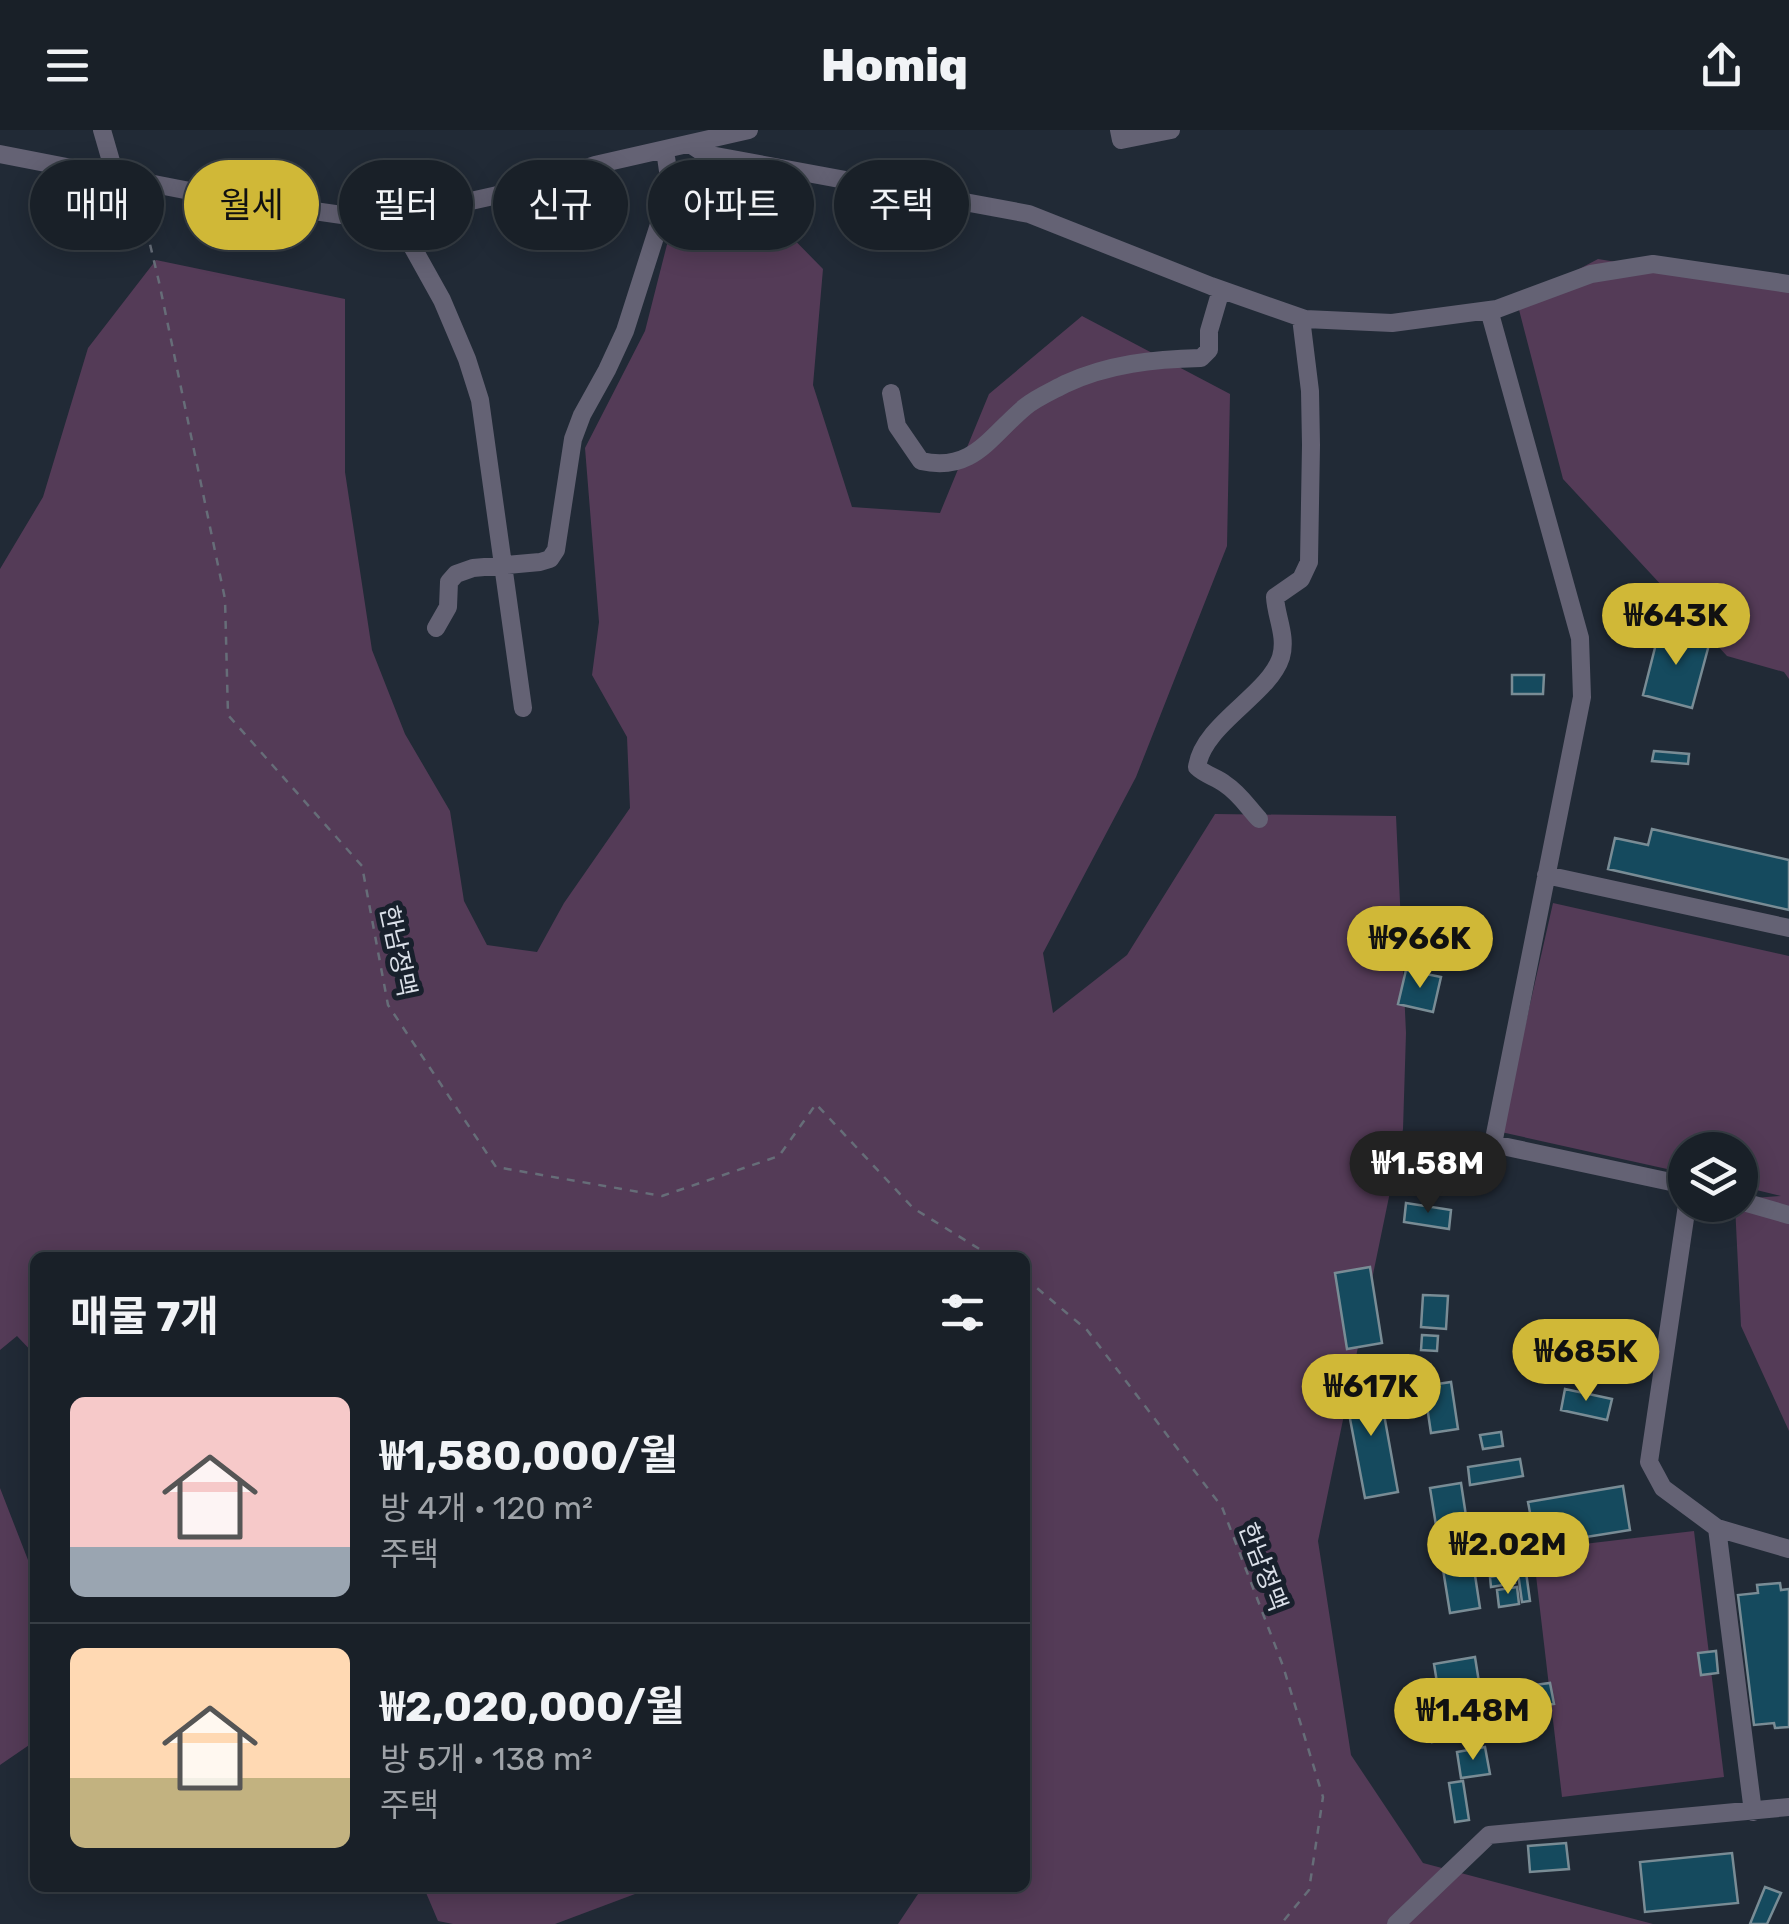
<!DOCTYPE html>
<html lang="ko">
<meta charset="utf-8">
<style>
body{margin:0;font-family:Rubik,"Noto Sans KR",sans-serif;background:#262d34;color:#f1f3f6;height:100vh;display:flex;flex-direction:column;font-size:38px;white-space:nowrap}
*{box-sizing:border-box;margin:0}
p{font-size:32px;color:#9fa3a8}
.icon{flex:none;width:55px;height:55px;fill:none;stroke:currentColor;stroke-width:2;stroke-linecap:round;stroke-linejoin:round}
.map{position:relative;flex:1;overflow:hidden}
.drawer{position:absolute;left:30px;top:1122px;width:1000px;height:640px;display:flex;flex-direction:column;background:#192028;border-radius:15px;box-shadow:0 5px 25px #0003,0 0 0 2px #373e45}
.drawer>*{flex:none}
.guide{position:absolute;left:30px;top:30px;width:1000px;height:90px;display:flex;gap:20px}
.buttons{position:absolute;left:1668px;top:1002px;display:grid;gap:20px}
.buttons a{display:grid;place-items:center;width:90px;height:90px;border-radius:50%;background:#192028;box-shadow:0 5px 25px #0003,0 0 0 2px #373e45;font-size:50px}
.price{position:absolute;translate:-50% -85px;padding:0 22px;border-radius:35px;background:#d0b837;color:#111;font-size:32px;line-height:65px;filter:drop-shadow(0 2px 5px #0008)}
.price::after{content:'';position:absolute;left:50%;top:60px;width:30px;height:22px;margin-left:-15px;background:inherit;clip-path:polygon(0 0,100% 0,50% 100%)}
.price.selected{background:#222;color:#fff}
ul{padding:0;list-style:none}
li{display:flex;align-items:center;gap:30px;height:250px;padding:0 40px}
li+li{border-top:2px solid #373e45}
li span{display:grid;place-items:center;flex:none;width:280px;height:200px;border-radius:15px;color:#555}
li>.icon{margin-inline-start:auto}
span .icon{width:120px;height:120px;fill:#fffc;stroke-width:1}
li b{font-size:42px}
h2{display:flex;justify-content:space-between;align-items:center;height:120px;padding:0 40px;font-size:42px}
.pill{padding:0 35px;border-radius:45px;background:#192028;box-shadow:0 5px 25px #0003,0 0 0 2px #373e45;font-size:35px;line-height:90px}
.pill.selected{background:#d0b837;color:#111}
header{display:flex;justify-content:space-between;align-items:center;height:130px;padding:0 40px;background:#192028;font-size:45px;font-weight:800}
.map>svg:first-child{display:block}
</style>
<header><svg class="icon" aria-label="menu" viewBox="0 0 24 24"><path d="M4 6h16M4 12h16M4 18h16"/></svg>Homiq<svg class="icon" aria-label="share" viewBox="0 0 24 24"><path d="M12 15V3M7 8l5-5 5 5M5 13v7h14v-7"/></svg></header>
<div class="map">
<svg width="1789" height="1794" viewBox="0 0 1789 1794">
<rect width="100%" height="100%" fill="#212a36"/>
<path fill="#543b57" d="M676 79 773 88 823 139 813 255 852 377 940 383 989 264 1082 186 1230 264 1227 416 1136 647 1043 823 1053 883 1127 825 1215 684 1396 686 1406 903 1403 999 1318 1411 1351 1625 1423 1733 1653 1794H898L922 1758H1025V1128H35V1225L17 1206 0 1220V439L43 367 88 218 156 130 345 169V342L372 520 405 604 450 681 464 771 487 815 537 822 564 773 630 678 627 607 592 545 599 492 585 318 645 201Z
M1598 129 1789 160V549L1784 542 1727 526 1563 349 1517 172Z
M1553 773 1789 826V1301L1741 1196 1735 1075 1740 1069 1781 1066 1740 1056V1020H1685V1043L1501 1002Z
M0 1358 35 1448V1611L0 1635Z
M1694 1401 1724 1647 1562 1667 1533 1420Z
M424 1758H651L555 1794H453L438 1791Z"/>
<path fill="#154a5e" stroke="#798c95" stroke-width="2.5" d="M1660 498 1710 511 1692 578 1643 565Z
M1512 545H1544L1543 564H1512Z
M1654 621 1689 624 1688 634 1652 631Z
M1652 699 1789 730V780L1608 739 1615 708 1648 715Z
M1406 840 1441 847 1433 882 1398 874Z
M1406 1073 1451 1080 1449 1099 1404 1092Z
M1370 1137 1382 1213 1347 1219 1335 1143Z
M1423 1165 1448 1166 1446 1199 1421 1197Z
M1422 1205 1438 1206 1437 1221 1421 1220Z
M1378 1251 1398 1362 1365 1368 1344 1257Z
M1451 1252 1458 1299 1431 1303 1424 1256Z
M1565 1259 1612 1269 1607 1290 1561 1280Z
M1501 1302 1503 1316 1483 1319 1480 1305Z
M1520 1329 1523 1346 1470 1355 1468 1337Z
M1461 1353 1480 1478 1450 1483 1430 1358Z
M1623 1356 1630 1400 1536 1415 1528 1372Z
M1526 1442 1530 1471 1522 1472 1518 1443Z
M1513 1443 1515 1453 1491 1457 1490 1447Z
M1780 1453 1781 1460 1789 1459V1597L1775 1598 1774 1593 1754 1595 1738 1465 1758 1463 1757 1455Z
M1517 1457 1519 1474 1499 1477 1497 1460Z
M1716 1521 1718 1543 1701 1545 1698 1523Z
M1475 1527 1487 1603 1432 1612 1429 1592 1443 1590 1434 1534Z
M1550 1553 1554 1574 1537 1576 1534 1555Z
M1485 1617 1490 1644 1461 1648 1457 1622Z
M1463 1651 1469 1690 1455 1692 1449 1653Z
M1566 1713 1569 1739 1530 1742 1528 1716Z
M1732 1723 1738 1773 1645 1782 1640 1732Z
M1765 1757 1781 1763 1767 1794H1750Z"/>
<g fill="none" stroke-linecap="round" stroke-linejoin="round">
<path stroke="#666d78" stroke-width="2.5" stroke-dasharray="8 8" stroke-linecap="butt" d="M139 68 159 152 225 469 228 585 362 736 388 875 496 1037 662 1066 779 1026 816 974 913 1078 994 1128
M1025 1148 1087 1200 1222 1377 1283 1536 1323 1667 1309 1760 1281 1794"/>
<path stroke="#646274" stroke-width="18" d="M102 0 115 45
M1119 0 1121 10 1171 0
M690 14 705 24 1029 84 1211 156 1305 189 1392 193 1497 179 1591 144 1653 134 1789 154
M0 24 231 69 342 85 435 79 516 61 595 35 749 0
M393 82 442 170 467 229 480 270 523 578
M1489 180 1580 508 1582 567 1493 1014 1685 1055
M891 263 897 296 921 331C973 343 990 306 1025 277 1036 268 1052 261 1065 254 1108 234 1154 229 1201 228L1209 220V201L1221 160
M436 498 448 477 449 452 456 444 473 438 540 432 550 429 556 420 573 309 582 285 607 240 625 201 663 82 669 48 665 20
M1259 689C1248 677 1239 663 1225 654 1216 647 1205 645 1197 637 1203 594 1269 565 1281 527 1287 506 1276 487 1275 467L1301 449 1309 432 1311 315 1310 261 1301 188
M1546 745 1789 798
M1740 1071 1789 1085
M1687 1075 1649 1332 1663 1358 1717 1398 1789 1419
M1717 1398 1753 1682
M1396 1794 1489 1705 1789 1677"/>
</g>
<g text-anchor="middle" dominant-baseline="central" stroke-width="10" stroke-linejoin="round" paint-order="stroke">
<g font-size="25" fill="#dadfe8" stroke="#18202c">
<text transform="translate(398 821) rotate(78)">한남정맥</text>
<text transform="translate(1263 1437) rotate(69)">한남정맥</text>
</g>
</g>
</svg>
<div class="buttons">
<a><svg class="icon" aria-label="layers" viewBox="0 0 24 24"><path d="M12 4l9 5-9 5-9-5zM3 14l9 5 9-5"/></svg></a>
</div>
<b class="price" style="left:1676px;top:538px">₩643K</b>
<b class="price" style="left:1420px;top:861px">₩966K</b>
<b class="price selected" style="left:1428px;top:1086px">₩1.58M</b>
<b class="price" style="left:1586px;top:1274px">₩685K</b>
<b class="price" style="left:1371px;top:1309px">₩617K</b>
<b class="price" style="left:1508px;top:1467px">₩2.02M</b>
<b class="price" style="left:1473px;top:1633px">₩1.48M</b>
<div class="guide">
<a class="pill">매매</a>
<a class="pill selected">월세</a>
<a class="pill">필터</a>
<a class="pill">신규</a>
<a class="pill">아파트</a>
<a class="pill">주택</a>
</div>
<section class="drawer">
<h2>매물 7개<svg class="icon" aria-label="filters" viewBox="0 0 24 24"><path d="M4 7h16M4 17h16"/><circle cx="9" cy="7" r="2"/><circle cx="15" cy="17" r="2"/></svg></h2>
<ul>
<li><span style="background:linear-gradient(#f6c9c9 75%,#9aa5b1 0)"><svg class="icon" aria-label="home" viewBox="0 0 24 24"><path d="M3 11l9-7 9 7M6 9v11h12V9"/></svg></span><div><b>₩1,580,000/월</b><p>방 4개 · 120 m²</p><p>주택</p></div></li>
<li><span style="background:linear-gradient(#ffd9b3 65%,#c2b280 0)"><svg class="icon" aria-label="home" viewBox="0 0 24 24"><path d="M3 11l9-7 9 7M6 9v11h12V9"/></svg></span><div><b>₩2,020,000/월</b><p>방 5개 · 138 m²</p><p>주택</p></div></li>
</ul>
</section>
</div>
